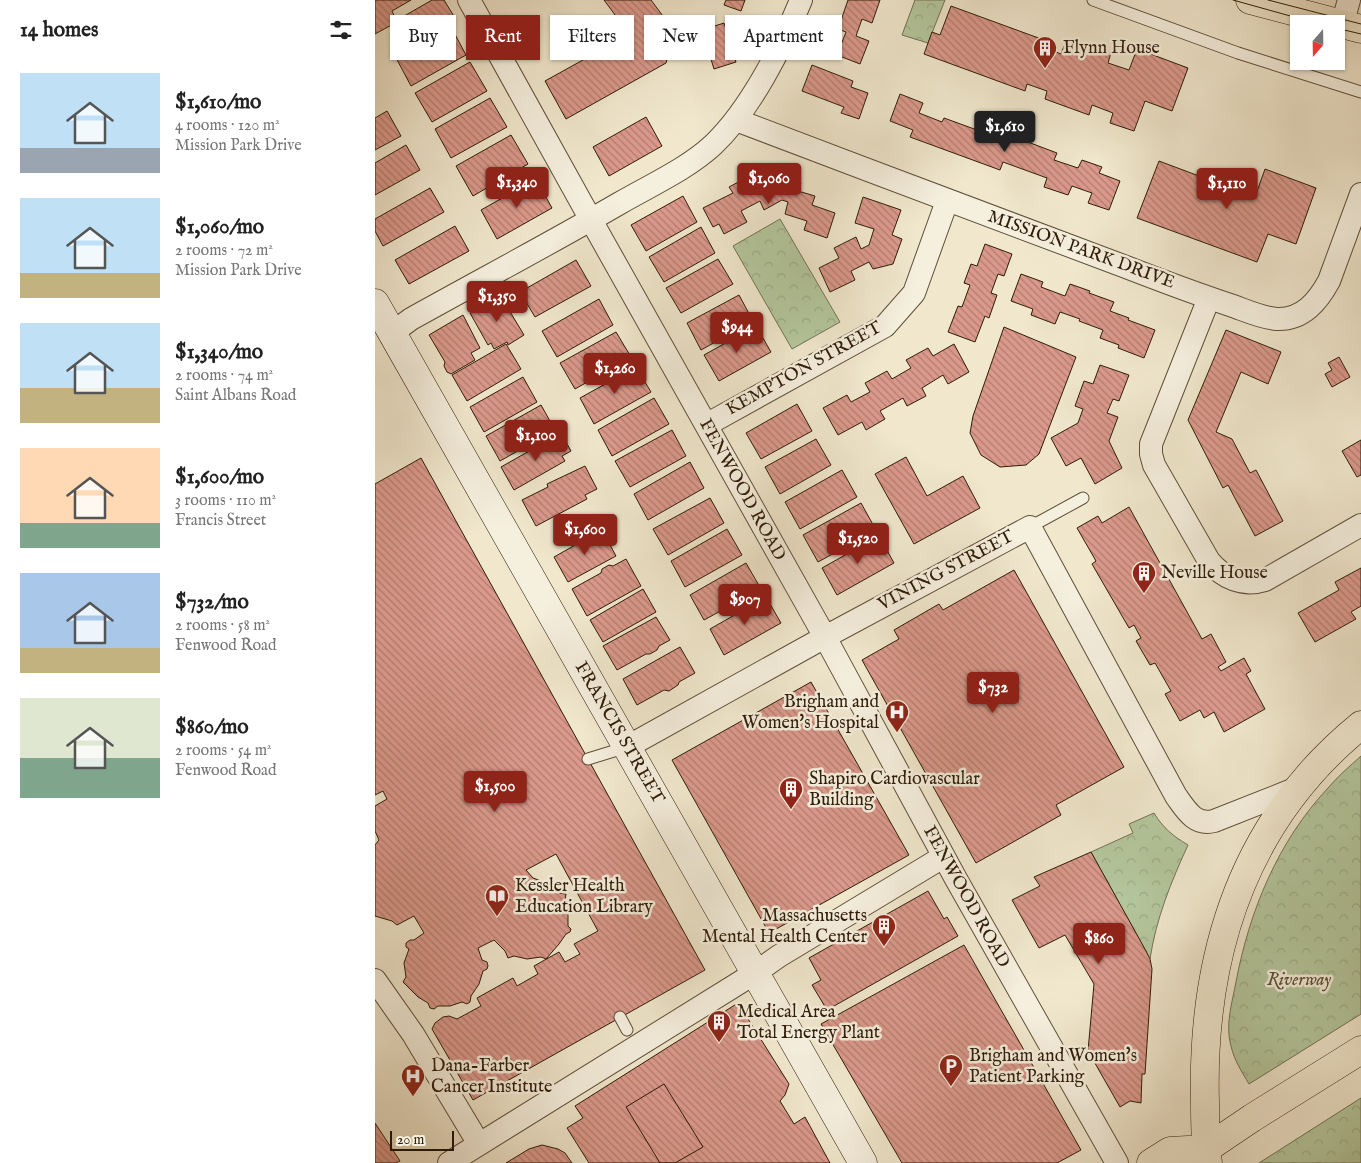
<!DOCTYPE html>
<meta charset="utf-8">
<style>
body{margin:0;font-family:"IM FELL English",serif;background:#f2f2f2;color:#222;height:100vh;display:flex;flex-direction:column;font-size:19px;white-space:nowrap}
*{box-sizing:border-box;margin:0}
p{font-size:16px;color:#767676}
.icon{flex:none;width:28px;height:28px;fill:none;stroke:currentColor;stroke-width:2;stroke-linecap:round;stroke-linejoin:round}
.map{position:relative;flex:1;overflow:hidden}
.drawer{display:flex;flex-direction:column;background:#fff;width:375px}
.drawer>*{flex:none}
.guide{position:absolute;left:15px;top:15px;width:475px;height:45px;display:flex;gap:10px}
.needle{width:32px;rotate:200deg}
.fabs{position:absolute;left:915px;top:15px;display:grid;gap:10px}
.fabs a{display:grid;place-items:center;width:55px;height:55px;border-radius:0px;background:#fff;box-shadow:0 1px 4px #0004;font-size:25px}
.scale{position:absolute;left:15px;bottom:12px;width:64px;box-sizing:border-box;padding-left:5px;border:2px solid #2f1c08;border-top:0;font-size:14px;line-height:18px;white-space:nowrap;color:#2f1c08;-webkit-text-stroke:4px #f5efde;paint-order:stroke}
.price{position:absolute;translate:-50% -42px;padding:0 11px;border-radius:5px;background:#8f2418;color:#fff;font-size:16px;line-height:32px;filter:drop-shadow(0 1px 2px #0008)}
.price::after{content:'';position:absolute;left:50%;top:30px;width:15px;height:11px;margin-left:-8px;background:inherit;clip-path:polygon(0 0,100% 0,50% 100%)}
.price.selected{background:#222;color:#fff}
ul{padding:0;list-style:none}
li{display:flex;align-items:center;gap:15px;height:125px;padding:0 20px}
li span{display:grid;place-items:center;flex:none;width:140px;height:100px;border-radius:0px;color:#555}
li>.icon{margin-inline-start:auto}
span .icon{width:60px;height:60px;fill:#fffc;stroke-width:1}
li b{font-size:21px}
h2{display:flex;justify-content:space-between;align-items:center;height:60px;padding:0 20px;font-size:21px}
.pill{padding:0 18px;border-radius:0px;background:#fff;box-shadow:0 1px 4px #0004;font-size:18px;line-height:45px}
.pill.selected{background:#8f2418;color:#fff}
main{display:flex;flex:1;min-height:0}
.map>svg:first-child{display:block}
</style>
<main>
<section class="drawer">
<h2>14 homes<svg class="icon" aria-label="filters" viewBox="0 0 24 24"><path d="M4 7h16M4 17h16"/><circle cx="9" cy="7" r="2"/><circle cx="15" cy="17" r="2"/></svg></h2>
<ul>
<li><span style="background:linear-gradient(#bfe0f5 75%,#9aa5b1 0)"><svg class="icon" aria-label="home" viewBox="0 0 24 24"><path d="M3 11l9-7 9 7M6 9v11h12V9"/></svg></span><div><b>$1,610/mo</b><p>4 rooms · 120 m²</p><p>Mission Park Drive</p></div></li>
<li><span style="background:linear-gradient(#bfe0f5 75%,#c2b280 0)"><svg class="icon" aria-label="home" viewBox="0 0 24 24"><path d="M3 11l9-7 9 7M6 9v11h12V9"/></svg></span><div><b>$1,060/mo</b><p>2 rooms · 72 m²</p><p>Mission Park Drive</p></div></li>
<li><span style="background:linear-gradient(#bfe0f5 65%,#c2b280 0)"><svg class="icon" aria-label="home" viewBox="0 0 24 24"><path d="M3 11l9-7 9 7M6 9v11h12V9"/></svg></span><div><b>$1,340/mo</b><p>2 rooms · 74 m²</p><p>Saint Albans Road</p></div></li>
<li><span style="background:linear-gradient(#ffd9b3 75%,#7fa58c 0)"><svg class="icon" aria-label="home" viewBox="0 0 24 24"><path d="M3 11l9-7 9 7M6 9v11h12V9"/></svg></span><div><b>$1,600/mo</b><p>3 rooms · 110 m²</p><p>Francis Street</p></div></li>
<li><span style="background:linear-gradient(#a9c7e8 75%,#c2b280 0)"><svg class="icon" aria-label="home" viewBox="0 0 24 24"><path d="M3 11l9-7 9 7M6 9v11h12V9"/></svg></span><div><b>$732/mo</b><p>2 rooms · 58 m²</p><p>Fenwood Road</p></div></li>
<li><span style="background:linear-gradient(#dfe7d0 60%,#7fa58c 0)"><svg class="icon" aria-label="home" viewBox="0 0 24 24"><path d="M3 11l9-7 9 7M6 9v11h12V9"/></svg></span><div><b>$860/mo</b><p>2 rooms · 54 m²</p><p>Fenwood Road</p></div></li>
</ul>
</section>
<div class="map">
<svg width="986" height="1163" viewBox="0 0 986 1163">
<defs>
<pattern id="forest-crowns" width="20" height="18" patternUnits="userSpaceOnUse" patternTransform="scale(1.25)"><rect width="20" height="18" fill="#b4c79d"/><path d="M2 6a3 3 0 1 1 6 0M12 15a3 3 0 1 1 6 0" fill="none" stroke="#9baa86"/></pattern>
<pattern id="building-back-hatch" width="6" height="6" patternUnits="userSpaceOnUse" patternTransform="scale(1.25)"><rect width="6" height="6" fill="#db998b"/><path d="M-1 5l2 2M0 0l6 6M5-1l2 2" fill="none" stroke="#b27c70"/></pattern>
</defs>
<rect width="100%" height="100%" fill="#f0e7cd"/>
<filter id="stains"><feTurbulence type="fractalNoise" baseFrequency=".004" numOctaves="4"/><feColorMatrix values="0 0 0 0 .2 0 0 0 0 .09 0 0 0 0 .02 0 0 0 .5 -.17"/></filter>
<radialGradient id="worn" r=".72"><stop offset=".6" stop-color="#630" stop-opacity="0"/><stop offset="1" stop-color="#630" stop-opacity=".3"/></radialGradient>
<path fill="url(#forest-crowns)" stroke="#727252" d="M540 0H570L553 43 527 35Z
M405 219 465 322 417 349 358 246Z
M986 756V1014L874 1084C867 1072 859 1060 856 1046 850 1025 857 1003 861 982 874 912 903 841 953 788 963 776 975 766 986 756Z
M779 813C788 828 798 836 813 845 796 882 781 919 775 959L716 852 758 833 754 824Z
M986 1098V1163H884Z"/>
<path fill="url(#building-back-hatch)" stroke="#2f1c08" d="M0 0H36L17 11 22 22 0 34Z
M57 0H69L80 18 37 42 24 19Z
M229 0H276L299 31 291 63 191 119 170 81 244 40 249 27Z
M351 0H370L366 11 349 5Z
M473 0H505L497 23 487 19 481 36 494 41 485 64 462 55 471 32 463 29Z
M576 6 669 40 666 46 686 54 689 46 708 52 711 44 736 53 733 63 754 70 762 49 813 68 797 111 770 101 759 131 735 123 738 113 717 105 714 115 670 99 672 91 652 84 650 91 549 54 557 32 565 35Z
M349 23 353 34 362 31 367 46 357 49 361 62 339 69 327 30Z
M75 25 91 55 36 86 20 56Z
M95 62 112 91 57 122 40 93Z
M437 65 478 81 476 87 493 93 484 119 466 113 469 107 427 91Z
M525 94 548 103 544 113 567 122 569 118 635 142 637 136 682 153 679 160 703 168 707 160 727 167 724 173 745 181 734 210 713 203 717 193 697 186 693 195 669 187 672 178 628 162 625 170 535 137 538 130 515 121Z
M115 98 132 127 76 158 60 129Z
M12 111 26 136 0 150V118Z
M271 117 287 146 234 176 218 147Z
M136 135 153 164 98 196 81 166Z
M31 145 45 170 0 195V163Z
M784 161 880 197 890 169 941 188 921 244 893 234 882 262 762 218Z
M402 176 426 183 423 191 440 196 437 205 460 213 452 238 429 230 432 221 410 214 413 202 407 200 389 210 385 201 366 211 372 222 349 234 344 224 338 227 328 208 358 193 354 187 373 177 389 183Z
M161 179 177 208 122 239 106 210Z
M55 188 69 212 8 246 0 231V219Z
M308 196 322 222 271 251 256 225Z
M488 197 526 210 517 235 527 239 518 264 498 269 494 262 476 271 480 280 455 292 444 268 464 258 459 248 481 237 486 249 494 245 499 229 480 223Z
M80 226 94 251 34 284 20 260Z
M326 227 340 253 289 282 274 257Z
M610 244 637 254 629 276 623 274 616 293 622 295 614 318 610 316 600 342 573 332 583 306 587 307 595 285 589 283 596 264 602 266Z
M343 259 358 284 306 313 291 288Z
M201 260 216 286 160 317 145 292Z
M646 274 668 282 666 287 690 296 695 284 715 291 714 293 739 302 735 311 754 318 753 320 780 330 769 358 743 348 744 345 725 338 728 330 704 321 705 319 685 312 680 324 656 315 658 309 636 301Z
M125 295 149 335 133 345 132 342 119 349 116 343 113 345 95 313Z
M364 295 378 321 326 350 312 323Z
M224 299 238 325 182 357 167 331Z
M88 315 105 348 96 353 100 360 76 374 72 372 69 366 70 362 54 335Z
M381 326 396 352 344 381 329 355Z
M629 327 701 357 664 454 651 465 625 467 606 455 595 433 598 416Z
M851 330 906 352 893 384 866 372 841 432 857 439 875 473 881 470 908 521 880 536 853 485 848 488 813 420Z
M241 332 256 357 200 389 185 363Z
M131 344 146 369 92 401 77 375Z
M579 344 594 372 573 384 568 375 547 388 551 396 532 406 528 398 505 411 510 419 491 430 487 422 463 435 448 408 472 395 476 402 495 392 490 383 512 371 517 379 536 368 531 360 553 348 558 356Z
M964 357 975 377 957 387 950 374 957 370 953 363Z
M725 365 754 375 744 401 738 399 732 413 743 417 734 441 747 468 720 484 706 458 691 466 676 438 703 423 708 409 700 406 709 381 718 384Z
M261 367 276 392 219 424 205 398Z
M148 377 162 402 109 432 95 407Z
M279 398 294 424 237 456 223 430Z
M422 404 437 431 386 459 371 433Z
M166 405 180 430 125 461 111 436Z
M297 430 311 456 255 487 240 461Z
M186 433 196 451 187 456 190 461 139 490 126 467Z
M441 439 456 465 405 494 390 467Z
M986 440V475L982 477 967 451Z
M531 457 552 496 588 476 605 508 539 544 500 474Z
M46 458 330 970 98 1100 57 1029 60 1023 68 1017 74 1016 82 1019 106 1006 102 998 138 978 142 986 163 974 159 966 184 952 190 962 205 954 199 944 223 931 181 854 151 870 158 878 172 883 184 893 191 894 190 900 193 912V926L196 929 195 932 191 934 184 944 171 959 166 957 152 959 139 956 133 958 130 951 119 940 103 948 107 960 112 962 113 966 112 969 108 971 104 984 96 996 95 1002 92 1004 87 1002 75 1006H63L59 1009 55 1008 53 1003 43 997 28 982 31 977 29 963 34 949 31 947V943L35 940H39L49 933 39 916 22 925 17 921 0 916V845L4 840 0 831V806L12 799 8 791 0 795V484Z
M315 462 329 488 273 520 259 494Z
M210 466 222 489 210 495 212 499 161 526 147 500 173 487 172 484Z
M467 470 482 497 425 529 410 502Z
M335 498 349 523 293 555 278 529Z
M486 503 501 530 443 562 428 535Z
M754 507 827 639 836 634 851 662 843 667 846 671 869 658 876 671 871 674 890 709 849 732 839 712 829 718 825 710 805 721 790 694 796 691 780 663 775 665 761 641 766 638 759 625 754 628 717 564 721 561 702 528 723 516 727 523Z
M352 529 367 555 310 587 296 561Z
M227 530 241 556 193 582 179 557Z
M504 536 519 563 462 595 447 568Z
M251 559 266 586 212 616 197 589 226 573 227 569 234 565 238 566Z
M371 563 386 589 329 620 315 595Z
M986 568V606L976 612 981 619 940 642 923 613 964 590 960 582Z
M639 570 749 767 681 805 686 815 601 863 487 660 524 639 519 630 564 604 568 610Z
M268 589 281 612 228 642 215 620Z
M391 597 406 623 349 655 335 629Z
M281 617 295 640 284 646 282 650 275 654H271L242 670 228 646Z
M305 647 320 673 304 682 303 685 294 691 289 690 262 705 248 679Z
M436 682 534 855 394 933 297 760Z
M716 852 771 951 775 959 777 969 770 1074H767L766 1103 755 1101 745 1107 713 1051 719 984 690 935 664 948 637 900 665 886 659 877Z
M553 891 569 919 572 917 583 936 452 1010 437 985 446 980 434 958Z
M589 945 706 1150 682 1163H527L446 1024Z
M363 1003 414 1084 410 1095 405 1101 419 1124 430 1117 455 1163H214L192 1128 208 1118 200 1106Z
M289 1084 328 1147 300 1163H285L251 1107Z
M0 1123 25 1161 21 1163H0Z
M167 1145 183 1149 190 1153 197 1163H131L154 1149Z"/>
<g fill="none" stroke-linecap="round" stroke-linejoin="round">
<g stroke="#5f4f39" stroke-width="13">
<path id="lane" d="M718 0 863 53 986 92
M655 527 708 498
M213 759 252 747
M245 1017 252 1030"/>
</g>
<g stroke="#5f4f39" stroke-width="24">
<path id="street" d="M94 0 216 220 450 637 581 879 742 1163
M967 25 974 0
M361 120C491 169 621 219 751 267 787 281 822 294 858 306 872 311 887 318 902 319 928 320 943 301 954 281L986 194
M834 298 780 434 776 444V454L779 465 834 561C848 578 868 587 890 580L986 525
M17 333 36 319C106 280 176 243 245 203 276 185 312 169 338 145 375 110 407 47 426 0
M331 425 510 326 539 293 572 201
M252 747 450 637 655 527 801 796C811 810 820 826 839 821L925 787
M0 980 38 1034 104 1144
M74 1163 380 973 404 956 568 857"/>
</g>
<g stroke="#2f1c08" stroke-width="29">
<path id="secondary" d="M0 303 488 1163"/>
</g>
<g stroke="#2f1c08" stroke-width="29">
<path id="primary" d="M875 0 986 29"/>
</g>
<g stroke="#2f1c08" stroke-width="29">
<path id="highway" d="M822 1160 831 1149 877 1118 986 1050
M776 1163 795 1151 831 1149
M833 1163C830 1143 830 1123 830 1103 826 955 868 821 986 725"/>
</g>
<use href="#lane" stroke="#f5efde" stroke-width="11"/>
<use href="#street" stroke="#f5efde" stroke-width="22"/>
<use href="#secondary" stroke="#f5efde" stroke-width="28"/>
<use href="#primary" stroke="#f0e7cd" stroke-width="28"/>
<use href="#highway" stroke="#f0e7cd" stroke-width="28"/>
<path stroke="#2f1c08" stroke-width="1" d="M858 0 944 24
M893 0 986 24
M961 28 986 34"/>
</g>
<defs>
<g id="building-pin" transform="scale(1.25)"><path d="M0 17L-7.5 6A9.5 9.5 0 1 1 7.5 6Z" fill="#8f2418" stroke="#f5efde"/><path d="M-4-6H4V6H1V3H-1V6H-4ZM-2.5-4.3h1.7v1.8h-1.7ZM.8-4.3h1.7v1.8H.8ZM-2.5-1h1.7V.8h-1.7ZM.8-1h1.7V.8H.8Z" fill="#fff"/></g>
<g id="hospital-pin" transform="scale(1.25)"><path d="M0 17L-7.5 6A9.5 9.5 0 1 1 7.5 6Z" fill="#8f2418" stroke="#f5efde"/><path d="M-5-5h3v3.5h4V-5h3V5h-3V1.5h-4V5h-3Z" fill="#fff"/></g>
<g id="library-pin" transform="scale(1.25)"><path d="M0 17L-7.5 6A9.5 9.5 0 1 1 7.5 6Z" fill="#8f2418" stroke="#f5efde"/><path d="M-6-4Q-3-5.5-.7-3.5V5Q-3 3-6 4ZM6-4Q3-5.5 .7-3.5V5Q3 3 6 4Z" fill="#fff"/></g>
<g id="parking-pin" transform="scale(1.25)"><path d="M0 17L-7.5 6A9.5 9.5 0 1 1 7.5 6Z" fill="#8f2418" stroke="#f5efde"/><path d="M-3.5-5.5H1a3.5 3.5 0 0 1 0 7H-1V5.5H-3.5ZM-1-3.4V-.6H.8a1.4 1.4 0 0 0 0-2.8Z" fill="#fff"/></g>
</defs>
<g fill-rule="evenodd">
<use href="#building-pin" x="670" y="48"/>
<use href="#building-pin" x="769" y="573"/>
<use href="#hospital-pin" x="522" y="712"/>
<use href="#building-pin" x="416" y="789"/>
<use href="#library-pin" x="122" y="896"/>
<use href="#building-pin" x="509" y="926"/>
<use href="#building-pin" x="344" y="1022"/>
<use href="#parking-pin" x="576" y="1066"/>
<use href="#hospital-pin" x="38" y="1076"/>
</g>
<g text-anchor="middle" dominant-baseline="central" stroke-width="5" stroke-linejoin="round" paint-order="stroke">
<g font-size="18" fill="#2f1c08" stroke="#f5efde" text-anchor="start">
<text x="688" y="48">Flynn House</text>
<text x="786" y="573">Neville House</text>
<text x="504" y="702" text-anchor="end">Brigham and<tspan x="504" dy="21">Women's Hospital</tspan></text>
<text x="434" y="779">Shapiro Cardiovascular<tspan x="434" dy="21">Building</tspan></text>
<text x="140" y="886">Kessler Health<tspan x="140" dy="21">Education Library</tspan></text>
<text x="492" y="916" text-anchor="end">Massachusetts<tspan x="492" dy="21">Mental Health Center</tspan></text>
<text x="362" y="1012">Medical Area<tspan x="362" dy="21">Total Energy Plant</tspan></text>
<text x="594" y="1056">Brigham and Women's<tspan x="594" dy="21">Patient Parking</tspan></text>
<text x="56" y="1066">Dana-Farber<tspan x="56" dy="21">Cancer Institute</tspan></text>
</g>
<g font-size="18" fill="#2f1c08" stroke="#f5efde">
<text transform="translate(706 250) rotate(20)">MISSION PARK DRIVE</text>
<text transform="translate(429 369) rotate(-29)">KEMPTON STREET</text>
<text transform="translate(367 490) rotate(61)">FENWOOD ROAD</text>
<text transform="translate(571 571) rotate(-28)">VINING STREET</text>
<text transform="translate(244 733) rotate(60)">FRANCIS STREET</text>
<text transform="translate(591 897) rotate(61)">FENWOOD ROAD</text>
</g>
<g font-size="18" font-style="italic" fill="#574f35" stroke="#f5efde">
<text x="924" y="980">Riverway</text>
</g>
</g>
<rect width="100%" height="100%" filter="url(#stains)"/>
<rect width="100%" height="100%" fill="url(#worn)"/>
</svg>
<div class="fabs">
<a><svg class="needle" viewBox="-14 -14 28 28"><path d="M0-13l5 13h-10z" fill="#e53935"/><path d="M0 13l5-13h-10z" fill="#767676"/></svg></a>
</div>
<div class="scale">20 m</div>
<b class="price selected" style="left:630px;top:153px">$1,610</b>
<b class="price" style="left:394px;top:205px">$1,060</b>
<b class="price" style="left:142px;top:209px">$1,340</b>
<b class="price" style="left:852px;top:210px">$1,110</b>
<b class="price" style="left:122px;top:323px">$1,350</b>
<b class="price" style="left:362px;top:354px">$944</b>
<b class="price" style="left:240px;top:395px">$1,260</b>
<b class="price" style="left:161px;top:462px">$1,100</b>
<b class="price" style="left:210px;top:556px">$1,600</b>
<b class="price" style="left:483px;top:565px">$1,520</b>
<b class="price" style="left:370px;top:626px">$907</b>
<b class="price" style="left:618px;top:714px">$732</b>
<b class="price" style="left:120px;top:813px">$1,500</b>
<b class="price" style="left:724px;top:965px">$860</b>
<div class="guide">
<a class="pill">Buy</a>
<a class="pill selected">Rent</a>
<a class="pill">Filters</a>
<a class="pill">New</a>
<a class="pill">Apartment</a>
</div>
</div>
</main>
